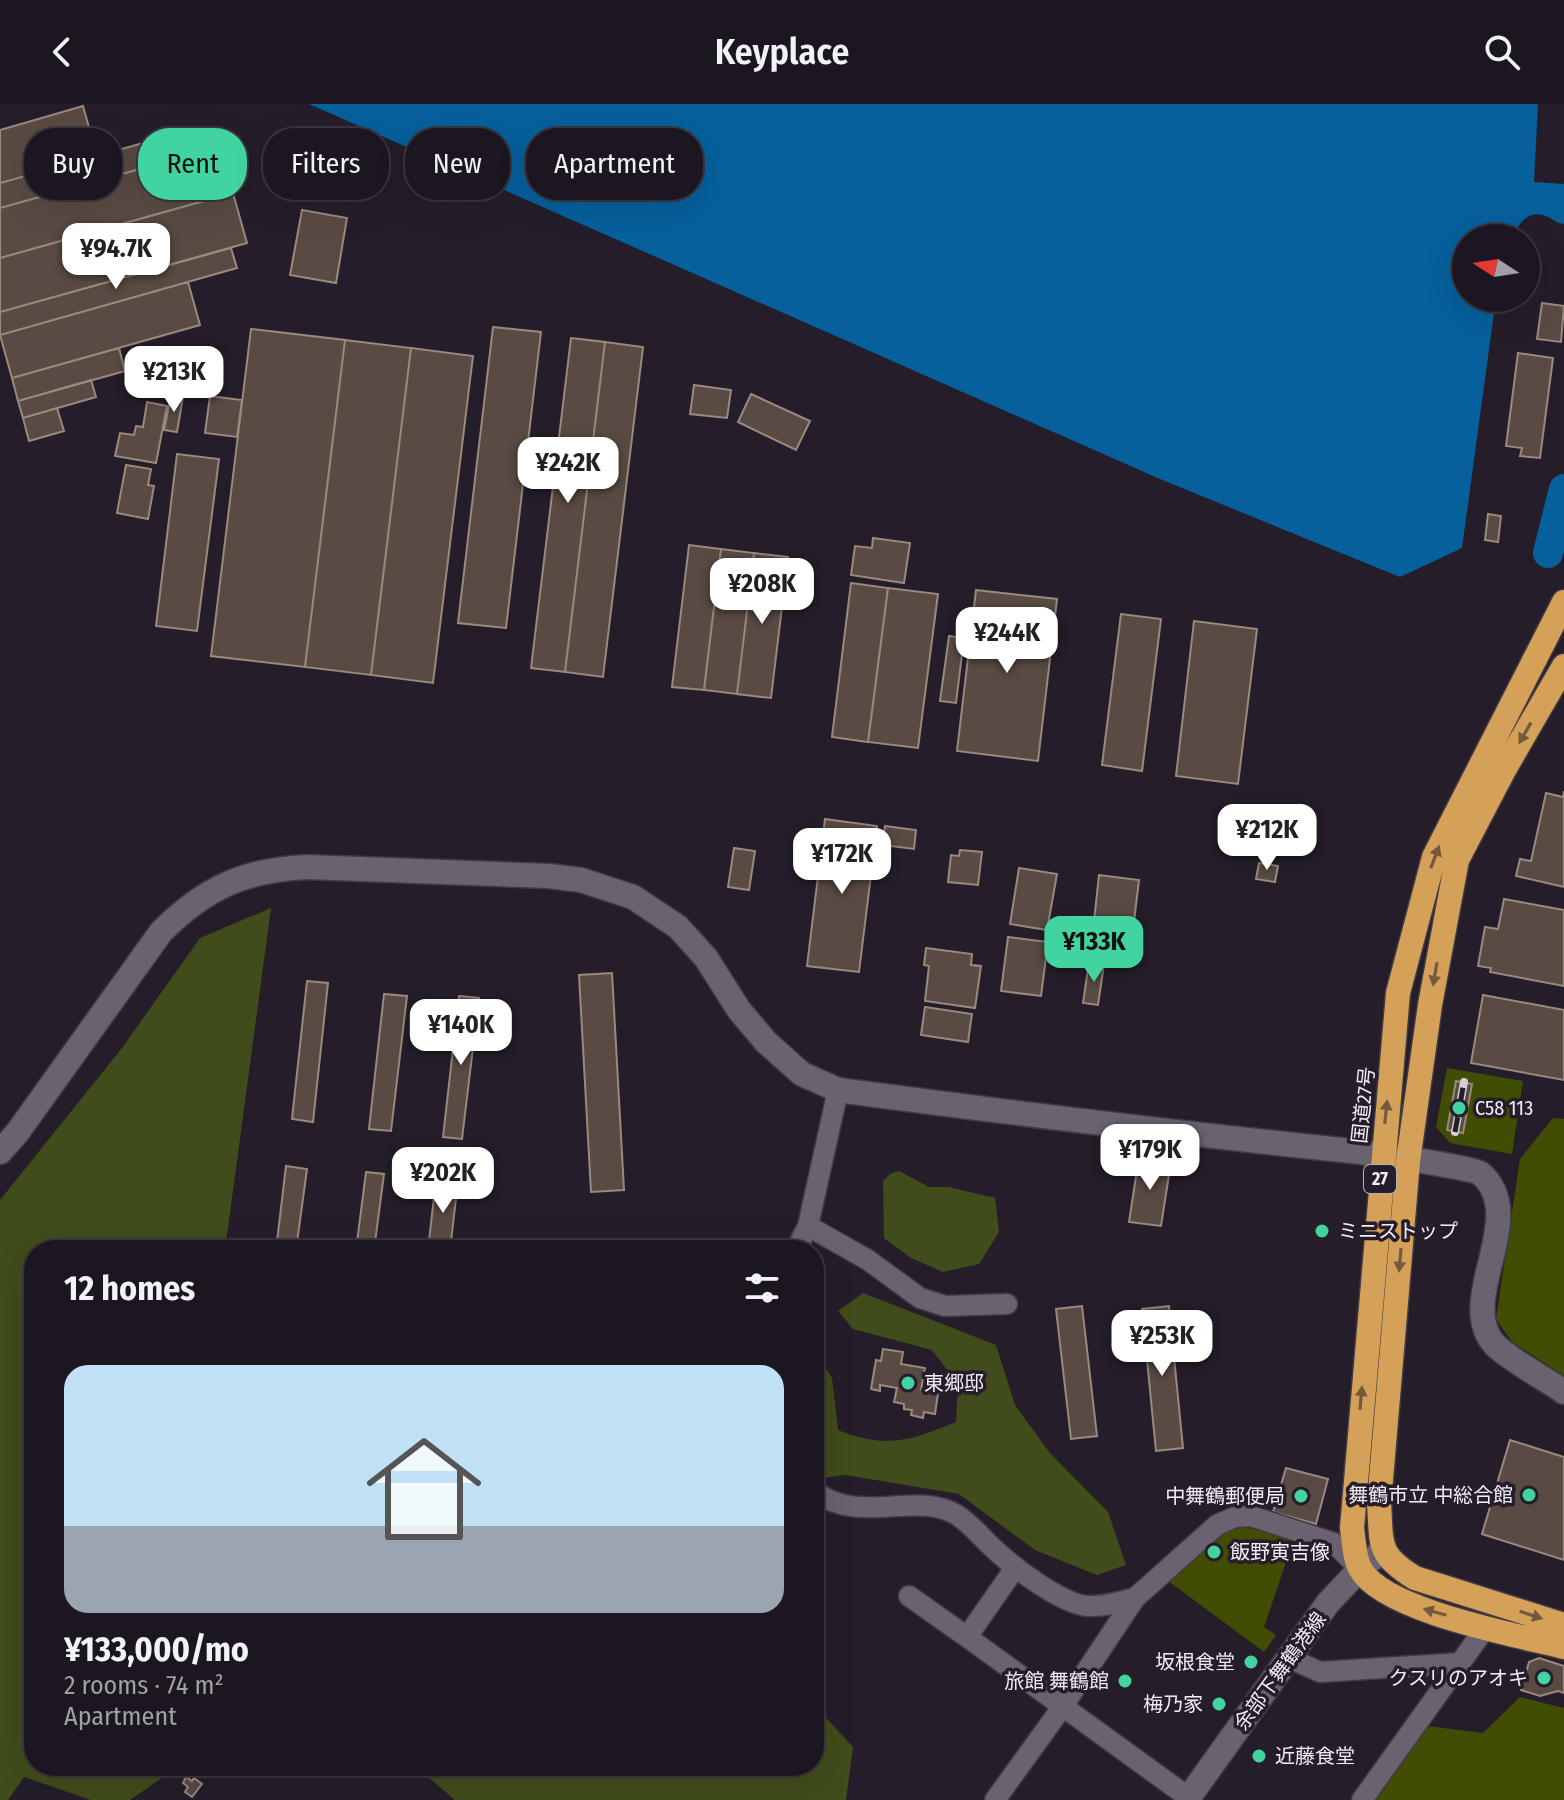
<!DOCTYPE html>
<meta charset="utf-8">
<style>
body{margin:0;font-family:"Fira Sans Condensed","Noto Sans JP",sans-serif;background:#29232d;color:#f1f3f6;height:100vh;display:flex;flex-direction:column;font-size:30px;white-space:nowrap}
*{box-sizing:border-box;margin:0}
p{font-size:26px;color:#a09fa5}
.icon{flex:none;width:44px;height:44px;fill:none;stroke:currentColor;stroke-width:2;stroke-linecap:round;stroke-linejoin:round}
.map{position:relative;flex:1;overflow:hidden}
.sheet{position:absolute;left:24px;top:1136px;width:800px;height:536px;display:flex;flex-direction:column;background:#1c1620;border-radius:32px;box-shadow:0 8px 32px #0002,0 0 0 2px #3a353e}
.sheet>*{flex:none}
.guide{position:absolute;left:24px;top:24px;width:800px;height:72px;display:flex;gap:16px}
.needle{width:52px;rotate:282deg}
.fabs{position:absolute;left:1452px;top:120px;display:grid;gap:16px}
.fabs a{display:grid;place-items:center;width:88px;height:88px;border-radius:50%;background:#1c1620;box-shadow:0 8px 32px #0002,0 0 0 2px #3a353e;font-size:40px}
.price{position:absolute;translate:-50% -68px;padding:0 18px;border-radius:16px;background:#fff;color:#222;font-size:26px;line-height:52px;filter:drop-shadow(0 2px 4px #0008)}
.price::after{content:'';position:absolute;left:50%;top:48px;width:24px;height:18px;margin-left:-12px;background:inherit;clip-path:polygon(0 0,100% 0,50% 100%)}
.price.current{background:#42d4a0;color:#111}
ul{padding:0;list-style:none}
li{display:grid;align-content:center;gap:16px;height:424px;padding:0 40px}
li+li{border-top:2px solid #3a353e}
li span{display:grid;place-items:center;height:248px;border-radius:24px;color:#555}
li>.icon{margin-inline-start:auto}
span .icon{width:144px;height:144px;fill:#fffc;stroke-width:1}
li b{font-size:34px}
h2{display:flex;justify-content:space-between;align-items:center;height:96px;padding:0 40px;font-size:34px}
.pill{padding:0 28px;border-radius:32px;background:#1c1620;box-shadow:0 8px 32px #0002,0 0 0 2px #3a353e;font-size:28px;line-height:72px}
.pill.current{background:#42d4a0;color:#111}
header{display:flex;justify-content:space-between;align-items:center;height:104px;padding:0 40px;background:#1c1620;font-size:36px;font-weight:600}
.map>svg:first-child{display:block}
</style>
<header><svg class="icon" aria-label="back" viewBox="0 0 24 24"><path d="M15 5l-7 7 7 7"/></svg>Keyplace<svg class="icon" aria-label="search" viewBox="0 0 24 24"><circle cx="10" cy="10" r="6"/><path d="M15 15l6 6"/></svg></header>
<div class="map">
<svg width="1564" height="1696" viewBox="0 0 1564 1696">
<rect width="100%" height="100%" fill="#251e2a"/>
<path fill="#414d02" d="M1447 964 1523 977 1512 1050 1450 1039 1436 1023Z
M1553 1014 1564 1015V1272L1511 1237 1496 1215 1520 1055Z
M1234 1420 1291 1435 1285 1461 1264 1523 1276 1531 1264 1548 1167 1476Z
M1520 1593 1564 1604V1696H1373L1427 1622 1483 1629Z"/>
<path fill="#414c1b" d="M271 804 225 1146H34V1662H179L130 1696H91L24 1673 8 1696H0V1096L122 944 200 834Z
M899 1067 929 1083H949L995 1094 999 1128 979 1160 943 1168 911 1154 884 1134 883 1077 890 1070Z
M863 1189 996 1241 1015 1301 1049 1348 1108 1408 1126 1461 1097 1471 1035 1446 959 1390 846 1371 821 1374 814 1367V1246L832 1274 838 1326C886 1345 910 1337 956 1318L958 1280 932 1246 853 1225 838 1207Z
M814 1601 853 1643 846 1696H455L415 1662H814Z"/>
<path fill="#05609c" d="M309 0H1538L1534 78 1564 80V120C1555 119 1554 115 1546 112 1527 105 1520 119 1512 134H1466V194H1496L1462 444 1400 473 1160 375Z"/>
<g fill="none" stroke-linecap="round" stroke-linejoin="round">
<path stroke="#05609c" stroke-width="30" d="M1548 449 1564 385"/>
</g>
<path fill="#594b43" stroke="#99897f" stroke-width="2" d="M83 2 97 52 0 79V26Z
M161 34 168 57 0 104V79Z
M194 50 207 96 0 154V104Z
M233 89 247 139 0 208V154Z
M302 106 347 114 336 179 290 171Z
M231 144 237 164 0 231V208Z
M188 178 200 221 12 274 0 231Z
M1542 199 1564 202 1561 238 1537 235Z
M493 223 541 228 506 524 458 519Z
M251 225 345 236 305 563 211 552Z
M571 234 605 238 565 568 531 564Z
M345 236 411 244 371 571 305 563Z
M605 238 643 243 603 573 565 568Z
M119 244 125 267 18 297 12 274Z
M411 244 473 252 433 579 371 571Z
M1518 249 1553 254 1540 354 1520 352 1522 344 1506 342Z
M91 276 96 293 23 314 18 297Z
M694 281 731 286 727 314 690 310Z
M751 290 810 317 796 346 738 318Z
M171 291 183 293 177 328 164 326Z
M210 292 242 296 237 333 205 329Z
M147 298 167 302 156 359 115 352 120 329 134 331 136 322 143 323Z
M57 304 64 327 29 337 23 314Z
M177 350 219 355 197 527 156 522Z
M126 361 151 365 148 381 154 382 148 415 117 409Z
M1488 410 1501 412 1498 438 1485 436Z
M873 434 910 439 904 479 851 471 855 442 872 444Z
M689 441 721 445 704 586 672 583Z
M721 445 754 449 737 590 704 586Z
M754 449 788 453 771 594 737 590Z
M851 479 888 484 868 638 832 633Z
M888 484 938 490 918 644 868 638Z
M976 486 1057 495 1038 657 957 647Z
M1121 510 1161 515 1142 667 1102 661Z
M1194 517 1257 525 1238 680 1176 672Z
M949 532 964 534 956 599 940 597Z
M1564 687V783L1516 772 1520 755 1531 757 1546 689 1563 693Z
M825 715 877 722 859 868 807 862Z
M885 722 916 726 914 745 882 741Z
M734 744 755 747 749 786 728 783Z
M960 746 982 748 978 781 948 778 951 751 959 752Z
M1259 759 1278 762 1275 778 1256 775Z
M1019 764 1057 770 1047 826 1010 820Z
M1099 771 1139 776 1129 859 1090 854Z
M1504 795 1564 806V882L1490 868 1491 864 1478 862 1485 823 1498 825Z
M1008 833 1048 838 1041 892 1001 887Z
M926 844 972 850 971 861 981 862 975 904 925 897 929 862 924 861Z
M1089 858 1104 860 1098 901 1083 899Z
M612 869 624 1086 591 1088 579 871Z
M307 877 328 879 313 1018 292 1015Z
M384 890 407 892 391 1027 369 1025Z
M1483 891 1564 906V976L1471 959Z
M459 892 479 894 462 1035 443 1033Z
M925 903 972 910 968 938 921 931Z
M1456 977 1472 980 1463 1029 1447 1026Z
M1139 1053 1171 1058 1161 1122 1129 1118Z
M286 1062 307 1065 296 1146H276Z
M366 1068 384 1070 374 1146H356Z
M436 1075 458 1077 450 1146H428Z
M1082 1202 1097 1332 1071 1335 1056 1205Z
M1169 1202 1183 1344 1156 1347 1142 1205Z
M883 1245 903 1248 901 1260 925 1264 921 1286 938 1289 935 1310 924 1308 923 1314 911 1311 912 1306 904 1305V1300L894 1298 897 1284 880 1281V1287L871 1285 876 1256 881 1257Z
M1510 1336 1564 1353V1456L1482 1430Z
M1286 1364 1328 1375 1316 1420 1273 1408Z
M1539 1554 1564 1562V1589L1558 1587 1540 1592 1521 1586 1529 1558Z
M186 1673 192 1677 194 1674 202 1680 192 1693 185 1688 188 1683 183 1679Z"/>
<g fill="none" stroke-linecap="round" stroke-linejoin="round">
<g stroke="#403a44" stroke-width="23">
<path id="street" d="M808 1122 868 1156 920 1194 945 1202 1007 1200
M796 1146 808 1122 838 986
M814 1387C860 1422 915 1386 957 1411 970 1419 982 1434 993 1444 1013 1463 1060 1499 1087 1502 1104 1503 1119 1498 1135 1494
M1015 1464 967 1533 1192 1696
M909 1492 967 1533
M1289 1554 1320 1568 1461 1559
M995 1696 1063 1602 1135 1494 1217 1421 1235 1413 1251 1412 1334 1439 1360 1465
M1362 1696 1486 1523"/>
</g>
<g stroke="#403a44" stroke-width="27">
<path id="secondary" d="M0 1048 17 1029 161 828C205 784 244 766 307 763L549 772 581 776 633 793 678 823 706 854 739 906 766 938 802 970 838 986C1012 1009 1186 1030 1361 1048 1376 1050 1474 1064 1480 1069 1531 1112 1455 1195 1494 1240 1508 1255 1546 1275 1564 1288
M1187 1696 1328 1499 1360 1465 1383 1446"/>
</g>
<g stroke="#403a44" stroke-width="27">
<path id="highway" d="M1564 498 1434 753 1398 889 1352 1424C1354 1436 1354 1455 1361 1466 1385 1507 1517 1531 1564 1543
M1564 562 1504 666 1457 756 1430 901 1408 1057 1379 1399C1382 1440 1376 1450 1415 1474L1564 1521"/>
</g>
<use href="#street" stroke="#6a6270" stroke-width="20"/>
<use href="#secondary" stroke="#6a6270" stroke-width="24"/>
<use href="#highway" stroke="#d5a158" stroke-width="24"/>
<g stroke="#d3ced7" stroke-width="8">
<path id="rail" d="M1455 1028 1464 978"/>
</g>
<use href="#rail" stroke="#251e2a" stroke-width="5" stroke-dasharray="15" stroke-linecap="butt"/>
</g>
<defs><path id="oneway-solid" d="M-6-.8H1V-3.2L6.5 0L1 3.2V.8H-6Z" transform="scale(2)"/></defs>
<g fill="#74593f">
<use href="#oneway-solid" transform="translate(1525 629) rotate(120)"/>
<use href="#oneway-solid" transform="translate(1435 753) rotate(-69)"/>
<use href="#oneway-solid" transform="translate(1435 870) rotate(100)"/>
<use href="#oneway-solid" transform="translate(1386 1008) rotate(-84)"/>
<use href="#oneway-solid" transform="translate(1400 1156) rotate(95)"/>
<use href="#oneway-solid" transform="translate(1361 1294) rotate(-85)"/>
<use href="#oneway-solid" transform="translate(1435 1508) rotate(-164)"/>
<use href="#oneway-solid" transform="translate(1531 1511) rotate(18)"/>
</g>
<g fill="#42d4a0" stroke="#251e2a" stroke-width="3">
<circle cx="1459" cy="1004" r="8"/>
<circle cx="1322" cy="1127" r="8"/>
<circle cx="908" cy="1279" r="8"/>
<circle cx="1529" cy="1391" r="8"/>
<circle cx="1301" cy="1392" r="8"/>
<circle cx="1214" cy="1448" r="8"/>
<circle cx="1251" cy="1558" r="8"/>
<circle cx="1544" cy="1574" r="8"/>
<circle cx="1125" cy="1577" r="8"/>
<circle cx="1219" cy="1600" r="8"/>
<circle cx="1259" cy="1652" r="8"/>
</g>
<g text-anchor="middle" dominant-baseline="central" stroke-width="7" stroke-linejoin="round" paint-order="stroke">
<rect fill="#251e2a" stroke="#b4afb8" stroke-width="2" x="1364" y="1061" width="32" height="28" rx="6"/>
<g font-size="18" font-weight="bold" fill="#f1edf5">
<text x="1380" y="1075">27</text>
</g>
<g font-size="20" fill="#f1edf5" stroke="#251e2a">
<text transform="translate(1363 1001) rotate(-84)">国道27号</text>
<text transform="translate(1280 1567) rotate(-54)">余部下舞鶴港線</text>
</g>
<g font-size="20" fill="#f1edf5" stroke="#251e2a" text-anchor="end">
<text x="1475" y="1004" text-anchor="start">C58 113</text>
<text x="1338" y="1127" text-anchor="start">ミニストップ</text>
<text x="924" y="1279" text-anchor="start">東郷邸</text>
<text x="1513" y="1391">舞鶴市立 中総合館</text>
<text x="1285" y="1392">中舞鶴郵便局</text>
<text x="1230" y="1448" text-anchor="start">飯野寅吉像</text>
<text x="1235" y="1558">坂根食堂</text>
<text x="1528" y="1574">クスリのアオキ</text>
<text x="1109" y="1577">旅館 舞鶴館</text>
<text x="1203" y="1600">梅乃家</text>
<text x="1275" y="1652" text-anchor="start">近藤食堂</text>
</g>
</g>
</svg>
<div class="fabs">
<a><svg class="needle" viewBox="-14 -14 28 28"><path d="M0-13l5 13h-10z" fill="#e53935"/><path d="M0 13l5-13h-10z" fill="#a09fa5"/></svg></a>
</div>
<b class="price" style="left:116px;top:187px">¥94.7K</b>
<b class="price" style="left:174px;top:310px">¥213K</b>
<b class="price" style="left:568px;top:401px">¥242K</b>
<b class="price" style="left:762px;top:522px">¥208K</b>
<b class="price" style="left:1007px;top:571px">¥244K</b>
<b class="price" style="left:1267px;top:768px">¥212K</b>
<b class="price" style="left:842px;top:792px">¥172K</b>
<b class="price current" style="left:1094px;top:880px">¥133K</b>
<b class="price" style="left:461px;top:963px">¥140K</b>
<b class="price" style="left:1150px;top:1088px">¥179K</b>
<b class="price" style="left:443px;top:1111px">¥202K</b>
<b class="price" style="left:1162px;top:1274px">¥253K</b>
<div class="guide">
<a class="pill">Buy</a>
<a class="pill current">Rent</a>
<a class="pill">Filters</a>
<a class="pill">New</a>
<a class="pill">Apartment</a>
</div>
<section class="sheet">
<h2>12 homes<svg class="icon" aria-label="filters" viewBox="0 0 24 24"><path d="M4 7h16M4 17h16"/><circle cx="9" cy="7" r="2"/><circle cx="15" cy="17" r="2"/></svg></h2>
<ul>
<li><span style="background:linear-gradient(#bfe0f5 65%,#9aa5b1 0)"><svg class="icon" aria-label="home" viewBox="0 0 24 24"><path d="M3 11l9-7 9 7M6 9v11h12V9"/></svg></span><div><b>¥133,000/mo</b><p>2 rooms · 74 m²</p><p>Apartment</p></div></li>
</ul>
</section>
</div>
